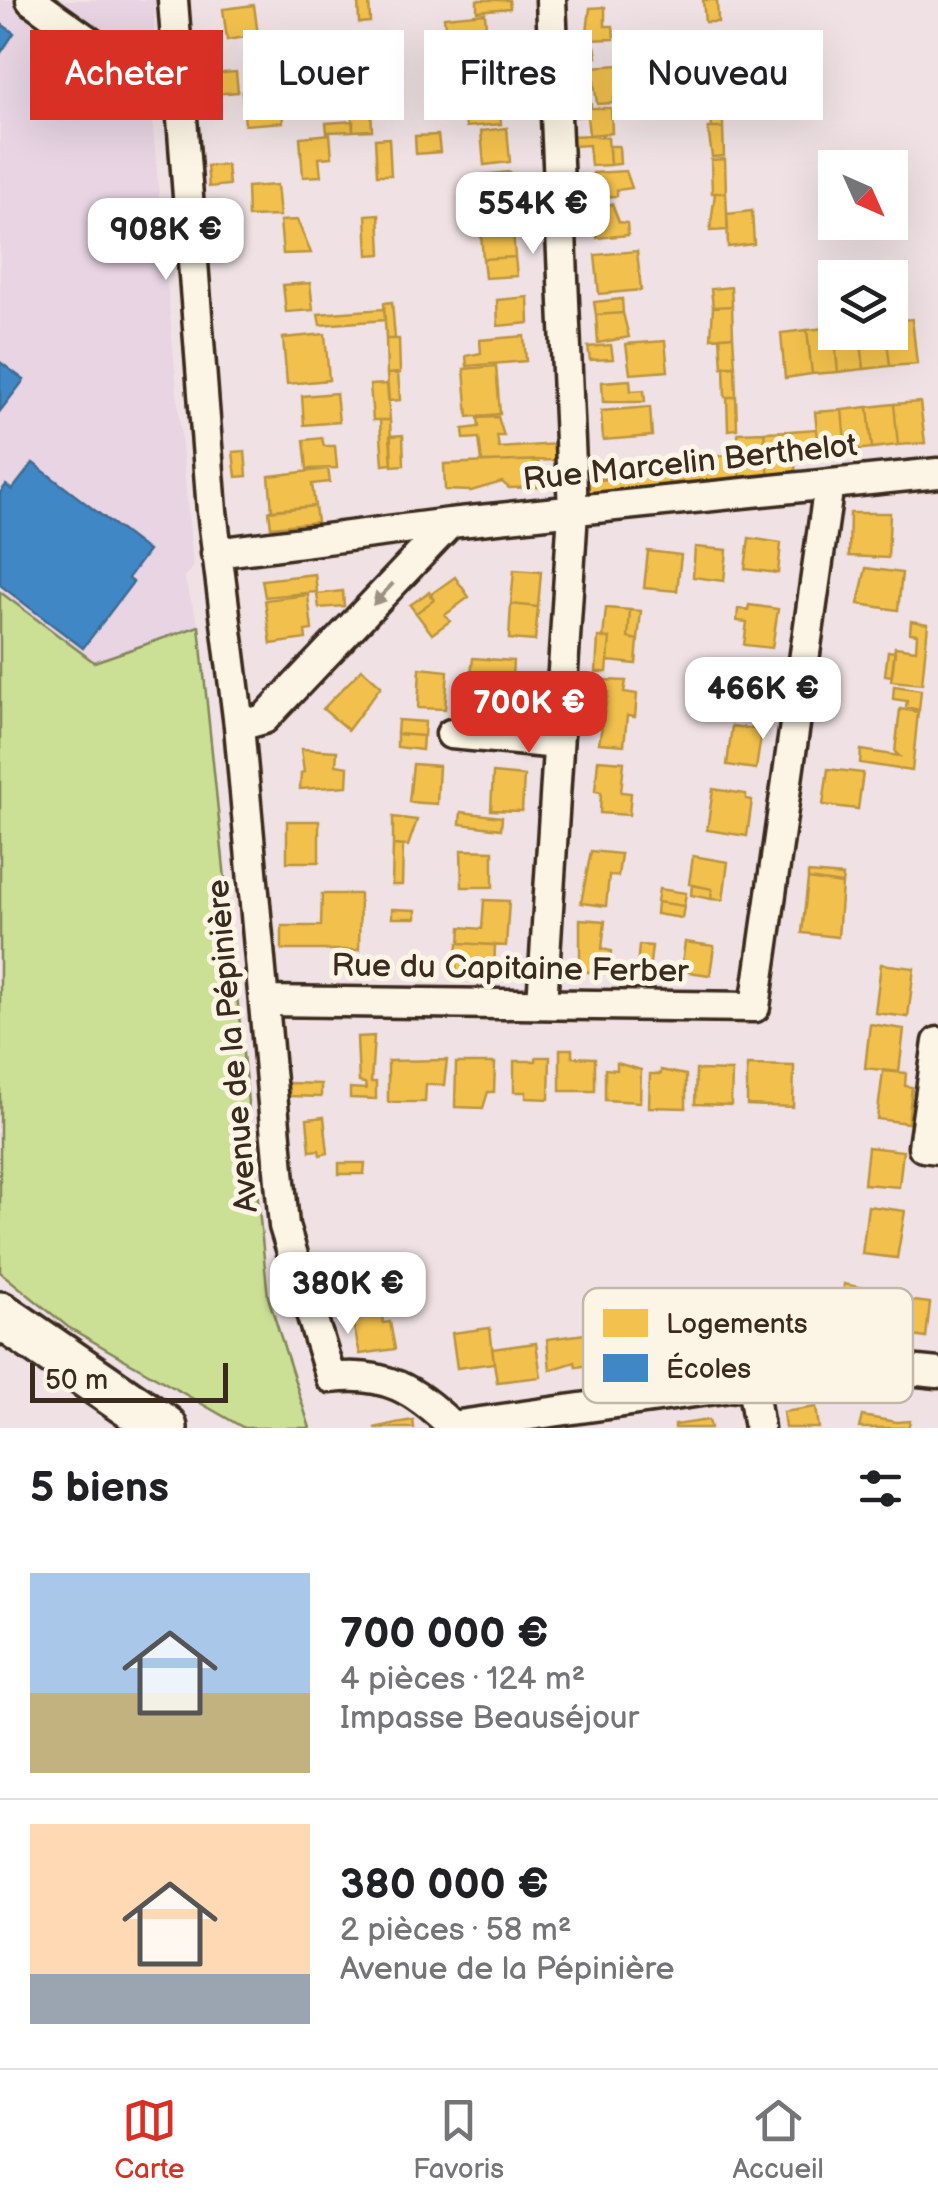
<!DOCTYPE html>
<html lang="fr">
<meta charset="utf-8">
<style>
body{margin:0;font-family:"Balsamiq Sans",sans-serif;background:#f2f2f2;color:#202124;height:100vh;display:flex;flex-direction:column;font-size:38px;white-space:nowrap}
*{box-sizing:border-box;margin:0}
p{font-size:32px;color:#757577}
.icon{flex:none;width:55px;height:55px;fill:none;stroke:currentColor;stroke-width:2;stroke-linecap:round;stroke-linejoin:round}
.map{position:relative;height:1428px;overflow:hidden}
.panel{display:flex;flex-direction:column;background:#fff;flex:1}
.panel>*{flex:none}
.top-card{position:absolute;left:30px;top:30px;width:880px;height:90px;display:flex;gap:20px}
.needle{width:65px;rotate:135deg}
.fabs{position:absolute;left:818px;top:150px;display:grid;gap:20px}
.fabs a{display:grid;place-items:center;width:90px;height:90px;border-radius:0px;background:#fff;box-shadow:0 10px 40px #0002;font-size:50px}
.scale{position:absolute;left:30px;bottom:25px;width:198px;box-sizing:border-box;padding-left:10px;border:5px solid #3b2a1e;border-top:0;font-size:28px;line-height:35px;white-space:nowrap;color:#3b2a1e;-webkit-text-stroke:8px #fcf5e5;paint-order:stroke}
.price{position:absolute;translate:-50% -85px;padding:0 22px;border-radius:20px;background:#fff;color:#222;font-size:32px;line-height:65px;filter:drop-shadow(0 2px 5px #0008)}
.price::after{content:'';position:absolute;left:50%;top:60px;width:30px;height:22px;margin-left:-15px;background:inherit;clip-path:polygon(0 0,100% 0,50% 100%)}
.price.current{background:#d93025;color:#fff}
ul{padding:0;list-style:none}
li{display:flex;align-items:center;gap:30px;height:250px;padding:0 30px}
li+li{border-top:2px solid #e0e0e0}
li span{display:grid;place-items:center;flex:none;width:280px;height:200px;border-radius:0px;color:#555}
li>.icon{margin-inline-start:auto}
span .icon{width:120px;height:120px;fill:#fffc;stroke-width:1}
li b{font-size:42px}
h2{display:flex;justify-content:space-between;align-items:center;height:120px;padding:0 30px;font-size:42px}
.pill{padding:0 35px;border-radius:0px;background:#fff;box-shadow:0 10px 40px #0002;font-size:35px;line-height:90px}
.pill.current{background:#d93025;color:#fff}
.dock{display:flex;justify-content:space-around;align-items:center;height:140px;border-top:2px solid #e0e0e0;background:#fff;font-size:28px;color:#757577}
.dock a{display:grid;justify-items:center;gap:5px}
.dock .current{color:#d93025}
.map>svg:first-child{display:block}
</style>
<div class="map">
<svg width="938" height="1428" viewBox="0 0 938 1428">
<rect width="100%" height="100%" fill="#f0e2e4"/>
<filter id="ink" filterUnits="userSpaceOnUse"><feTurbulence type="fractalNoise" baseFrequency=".01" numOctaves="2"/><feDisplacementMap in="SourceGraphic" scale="20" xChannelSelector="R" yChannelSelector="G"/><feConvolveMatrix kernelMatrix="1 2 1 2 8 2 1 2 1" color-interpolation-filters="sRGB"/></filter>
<g filter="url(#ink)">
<path fill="#e8d4e3" d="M0 0H155L152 117 193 567 184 577 199 626 94 663 0 592Z"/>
<path fill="#cbe095" stroke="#83855a" stroke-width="2.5" d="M0 592 94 662 199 626 268 1297 310 1428H244L68 1327 0 1272Z"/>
<path fill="#f2c14e" stroke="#bb9440" stroke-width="2.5" d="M358 0H369L370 22 359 23Z
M477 0H509L510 8 477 11Z
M703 0H717L718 22H705Z
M254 5 258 35 227 40 223 9Z
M605 7V26H613L614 39 586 40 590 8Z
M485 13 488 55 448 59 444 17Z
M446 38 448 59 437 60 435 39Z
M284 39 287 60 268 62 270 82 254 83 246 49Z
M371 42 372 68 364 69 362 43Z
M595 46 597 57 573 58 572 47Z
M485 57 488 89 444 93 441 66Z
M298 59 299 79 270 82 268 62Z
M619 65 624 67V74H619L621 96 614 97V103L597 104 592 67Z
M712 71H721L722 98 711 97Z
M236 72 238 92 213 94 211 74Z
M280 89 283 122 245 125 242 92Z
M498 91 501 124 466 127 462 94Z
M711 97 722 98 723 113H711Z
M591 104V108H611L612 133 589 135 587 116 570 117V105Z
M371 105 372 130 353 131 351 106Z
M711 113H723V128H712Z
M353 121V131L327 132 326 123Z
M507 128 510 162 484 165 481 131Z
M708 128H723L724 156 712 157Z
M330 134 332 157 319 158 321 176 303 177 300 137Z
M438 135 440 152 416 154 415 136Z
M593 135 608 138 610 165 591 166 589 145 572 146 571 136Z
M389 138 391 175H377L375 139Z
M609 146H619L620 164 610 165Z
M725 159 726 193H712L711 160Z
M227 165 229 185 209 187 207 166Z
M626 171 632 188 617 190V196L594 197 593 173Z
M510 172 513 206 485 207 482 175Z
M277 185 280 216 248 217 247 187Z
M715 193H726L728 230 710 231Z
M574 200H591L592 211 575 212Z
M612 204 619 222 627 223 628 235 597 238 595 205Z
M752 211 754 244 728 247 727 214Z
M379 214 381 254 368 255 366 215Z
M297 220 311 253 283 254 280 221Z
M513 230 515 257 483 259 481 233Z
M637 251 641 290 599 294 595 255Z
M515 257 517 276 485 278 483 259Z
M310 283 313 310 286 312 283 285Z
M731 287 732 306 713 307 711 289Z
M528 297 529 323 498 326 497 300Z
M622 299 623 313 596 315 594 302Z
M392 302 395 339H386L384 303Z
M732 306 733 336 711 338 713 307Z
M384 309 385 320 320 325 318 314Z
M623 313 629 337 598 343 596 315Z
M912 319 917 364 890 366 886 332H890V321Z
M833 327 838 372 812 374 807 330Z
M807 330 812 374 785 378 781 333Z
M860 332 864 369 838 372 834 333Z
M860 332H886L890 366 864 369Z
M325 334 329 380 287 384 283 338Z
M524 336 526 361 467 366 466 356 481 353 480 340Z
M733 336 735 366 722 367 720 337Z
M386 339H399L400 373 387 374Z
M665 341 668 371 630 374 626 344Z
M611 345 613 359 590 360 588 347Z
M496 366 500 414 468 417 464 369Z
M724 366H735L736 397H725Z
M398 373 400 400 389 401 387 374Z
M630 380 631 391 644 390 645 402H603L602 382Z
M387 384 390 420H373L370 385Z
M336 393 339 422 304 425 302 396Z
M727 397H736L737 429 728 430Z
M920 402 925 443 898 445 894 404Z
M894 404 898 445 872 448 868 407Z
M650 407 652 436 603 440 601 411Z
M868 407 872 448 846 451 842 410Z
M842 410 846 451 819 453 815 412Z
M498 417 504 436H497L499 448 556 444 557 460 482 462 479 438 464 439 463 429 479 427 478 418Z
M380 420H390L392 464 383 465Z
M816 429 819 453 794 456 791 431Z
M791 431 796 475 769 478 764 432Z
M764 432 769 478 740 481 738 433Z
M403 435 404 465 392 466 390 436Z
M322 438 324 446H335L337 468 307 469 304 440Z
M245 451 247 476 236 477 233 452Z
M738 454 740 481 669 488 670 461Z
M538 460 540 487 509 488 502 482 471 491 445 490 444 464Z
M668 464 669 488 589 496 588 481 608 479V475L625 473 624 469Z
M623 465 625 473 588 481 587 468Z
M328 469 330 482 312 484 315 506 272 510 269 476Z
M315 506 317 522 271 527 269 511Z
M850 513H890L888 558 849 556Z
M749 538 781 543 778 573 745 569Z
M695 547 727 550 724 581 693 577Z
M648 551 681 555 677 591 644 588Z
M866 568 902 573 898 610 858 604Z
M514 570 541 572 538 607 511 604Z
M315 574 317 592 265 597 262 580Z
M455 577 469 597 445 615 450 621 432 634 416 613 434 600 430 595Z
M343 591 344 606 319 608 317 594Z
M429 592 434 600 416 613 410 605Z
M308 595 312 630 305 631 306 639 271 644 265 600Z
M511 604 538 607 535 641 509 639Z
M749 605 778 609 772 648 744 645 747 622 737 621 738 609 748 610Z
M606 608 630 610 628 638 638 640 636 664 608 661 610 638H603Z
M630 610 641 611 638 640 628 638Z
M911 621 928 624 922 684 891 681 895 647 916 650 917 634 910 633Z
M598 637 610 638 607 672H596Z
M888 651 895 652 892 676 885 675Z
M473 658 513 661 512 677 532 680 529 716 497 713 499 678 471 675Z
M420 668 448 671 445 709 418 708Z
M362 669 381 686 348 730 323 709Z
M740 671 769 676 764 715 734 711Z
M604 680 626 681 624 692 637 694 635 717 627 716 624 745 599 743 608 692 602 691Z
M894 686 921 690 919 710 906 707 907 701 893 699Z
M900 709 918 712 912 771 860 763 861 750 899 756 895 752Z
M398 720 425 722 424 736 397 734Z
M732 726 762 730 756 769 727 765Z
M397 734 423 736 422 750 397 747Z
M301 749 337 751 336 765 348 767 347 786 300 789 301 773 304 772Z
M598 760 624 762 621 792 631 793 629 815 600 813 601 792 595 791Z
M413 764 439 766 437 804 409 802Z
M828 769 863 773 858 809 823 805Z
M493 773 524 776 522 811 491 810Z
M713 789 746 794V799L752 800 747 836 707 830Z
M461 812 502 817 501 829 460 824Z
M393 817 417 820 408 846 393 845Z
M287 821H319V862H287Z
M393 845 403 846 402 885H392Z
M461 850 493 851V887H462Z
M591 851 621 854 618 876 609 875 606 906 581 903Z
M693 856 728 862 723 900 711 899 712 889 689 884Z
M808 873 843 876 842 884 808 879Z
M808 879 842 884 838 937 802 933Z
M692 885 712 889 711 899 691 895Z
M659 889 686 893 684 906 657 902Z
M322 894H360L359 950H282V926H321Z
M484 900 509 901 506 946 460 943 461 927 482 929Z
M657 902 684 906 682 918 656 914Z
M392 909 416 910V918H392Z
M580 919 605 921 602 949 611 951 610 974 580 971Z
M685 942 714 946 710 975 681 971Z
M458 943 495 945 494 973 456 971Z
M639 945 652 946 648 981 636 980Z
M881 964 914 968 908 1017 875 1013Z
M870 1024 904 1029 899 1072 865 1068Z
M374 1036 371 1082H376V1099L350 1098V1088L366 1089 365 1083 359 1082 357 1037Z
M560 1049H572V1057L595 1058V1091H560Z
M536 1057H550L549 1099 526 1098V1092H514V1061H536Z
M447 1060 444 1085 426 1084 425 1102H388V1061Z
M456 1063H495L494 1092H488L483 1108 455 1107Z
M617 1063 641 1070 640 1102 605 1100V1069L617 1070Z
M747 1065 794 1066 793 1107 747 1105Z
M661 1070 686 1075V1108L649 1107 650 1074H661Z
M696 1070 732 1071 731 1105 695 1104Z
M883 1071 906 1073 905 1086 912 1087 908 1123 877 1119Z
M288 1083 321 1084V1097L290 1096Z
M324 1117 328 1153 320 1155 319 1150 310 1151 307 1119Z
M868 1147 903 1151 899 1187 864 1184Z
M339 1163H365L364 1174H339Z
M868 1206 905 1211 897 1258 862 1254Z
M844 1284 891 1294 887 1332 841 1318Z
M891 1298 930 1303 926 1338 887 1332Z
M381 1310 383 1323 390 1322 395 1349 360 1354 351 1315Z
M490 1328 494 1363 457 1368 452 1333Z
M586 1334 590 1365 576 1367 575 1362 550 1370 547 1339Z
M536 1343 541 1377 497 1382 492 1349Z
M816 1407 819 1428H785L783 1412Z
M862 1416 896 1422 910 1421 908 1428H859Z
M413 1420 414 1428H374L396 1423Z
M709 1420 711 1428H675V1425Z"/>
<path fill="#3f88c5" stroke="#3e6c93" stroke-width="2.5" d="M0 23 14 33 0 54Z
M0 362 24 380 0 411Z
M33 463 148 551 128 578 133 582 83 648 0 585V493L6 485 12 490Z"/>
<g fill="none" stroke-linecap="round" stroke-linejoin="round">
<g stroke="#3b2a1e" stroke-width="21">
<path id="lane" d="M128 238 191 231"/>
</g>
<g stroke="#3b2a1e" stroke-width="35">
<path id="street" d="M31 0 181 107
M173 0 212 511 239 726 284 1226 331 1378C385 1371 415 1390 452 1426L752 1384 858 1365 938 1373
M216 553 450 523 938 473
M239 726 264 719 450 523
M451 734 558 744
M264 1001 755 1007 829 484
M542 1004 573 511 551 0
M938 1042 923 1147 938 1149
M752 1384 759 1428"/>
</g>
<g stroke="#3b2a1e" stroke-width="52">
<path id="primary" d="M0 1315 164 1428"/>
</g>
<use href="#lane" stroke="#fcf5e5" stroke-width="14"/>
<use href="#street" stroke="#fcf5e5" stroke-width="28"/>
<use href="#primary" stroke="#fcf5e5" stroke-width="45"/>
</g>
<defs><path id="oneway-solid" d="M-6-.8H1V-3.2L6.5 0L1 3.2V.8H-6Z" transform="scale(2.5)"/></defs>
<use fill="#9c9082" href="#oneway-solid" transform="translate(383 594) rotate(133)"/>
</g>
<g text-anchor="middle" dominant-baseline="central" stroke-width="10" stroke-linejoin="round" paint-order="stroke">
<g font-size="32" fill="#3b2a1e" stroke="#fcf5e5">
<text transform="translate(690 463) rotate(-6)">Rue Marcelin Berthelot</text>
<text transform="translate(510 969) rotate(1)">Rue du Capitaine Ferber</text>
<text transform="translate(233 1046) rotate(-95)">Avenue de la Pépinière</text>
</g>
</g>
<rect x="583" y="1288" width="330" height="115" rx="15" fill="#fcf5e5" stroke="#c2b8a9" stroke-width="2.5"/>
<rect x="603" y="1309" width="45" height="28" fill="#f2c14e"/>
<rect x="603" y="1354" width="45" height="28" fill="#3f88c5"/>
<g font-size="28" fill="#3b2a1e">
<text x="666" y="1333">Logements</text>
<text x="666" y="1378">Écoles</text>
</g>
</svg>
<div class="fabs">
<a><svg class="needle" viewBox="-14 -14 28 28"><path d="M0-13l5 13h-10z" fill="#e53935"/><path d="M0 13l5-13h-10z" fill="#757577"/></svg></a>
<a><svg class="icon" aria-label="layers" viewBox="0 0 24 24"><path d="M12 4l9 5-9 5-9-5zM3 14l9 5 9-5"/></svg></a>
</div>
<div class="scale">50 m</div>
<b class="price" style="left:533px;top:257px">554K €</b>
<b class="price" style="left:166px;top:283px">908K €</b>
<b class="price" style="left:763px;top:742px">466K €</b>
<b class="price current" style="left:529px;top:756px">700K €</b>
<b class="price" style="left:348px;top:1337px">380K €</b>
<div class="top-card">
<a class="pill current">Acheter</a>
<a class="pill">Louer</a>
<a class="pill">Filtres</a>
<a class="pill">Nouveau</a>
</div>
</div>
<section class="panel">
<h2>5 biens<svg class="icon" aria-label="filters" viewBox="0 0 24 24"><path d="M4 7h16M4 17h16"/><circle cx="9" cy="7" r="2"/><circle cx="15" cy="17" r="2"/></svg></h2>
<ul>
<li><span style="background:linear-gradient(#a9c7e8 60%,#c2b280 0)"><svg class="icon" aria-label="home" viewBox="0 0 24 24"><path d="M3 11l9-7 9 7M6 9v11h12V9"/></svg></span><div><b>700 000 €</b><p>4 pièces · 124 m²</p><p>Impasse Beauséjour</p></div></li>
<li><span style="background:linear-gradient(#ffd9b3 75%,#9aa5b1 0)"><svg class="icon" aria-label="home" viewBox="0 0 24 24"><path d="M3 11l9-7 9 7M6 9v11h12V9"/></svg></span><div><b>380 000 €</b><p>2 pièces · 58 m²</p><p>Avenue de la Pépinière</p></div></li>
</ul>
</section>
<nav class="dock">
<a class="current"><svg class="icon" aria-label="map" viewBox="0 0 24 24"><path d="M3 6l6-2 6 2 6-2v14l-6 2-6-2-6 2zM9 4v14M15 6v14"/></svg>Carte</a>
<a><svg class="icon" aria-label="saved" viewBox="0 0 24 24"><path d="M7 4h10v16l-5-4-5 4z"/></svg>Favoris</a>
<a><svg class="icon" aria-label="home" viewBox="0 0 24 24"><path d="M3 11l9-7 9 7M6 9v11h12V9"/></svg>Accueil</a>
</nav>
